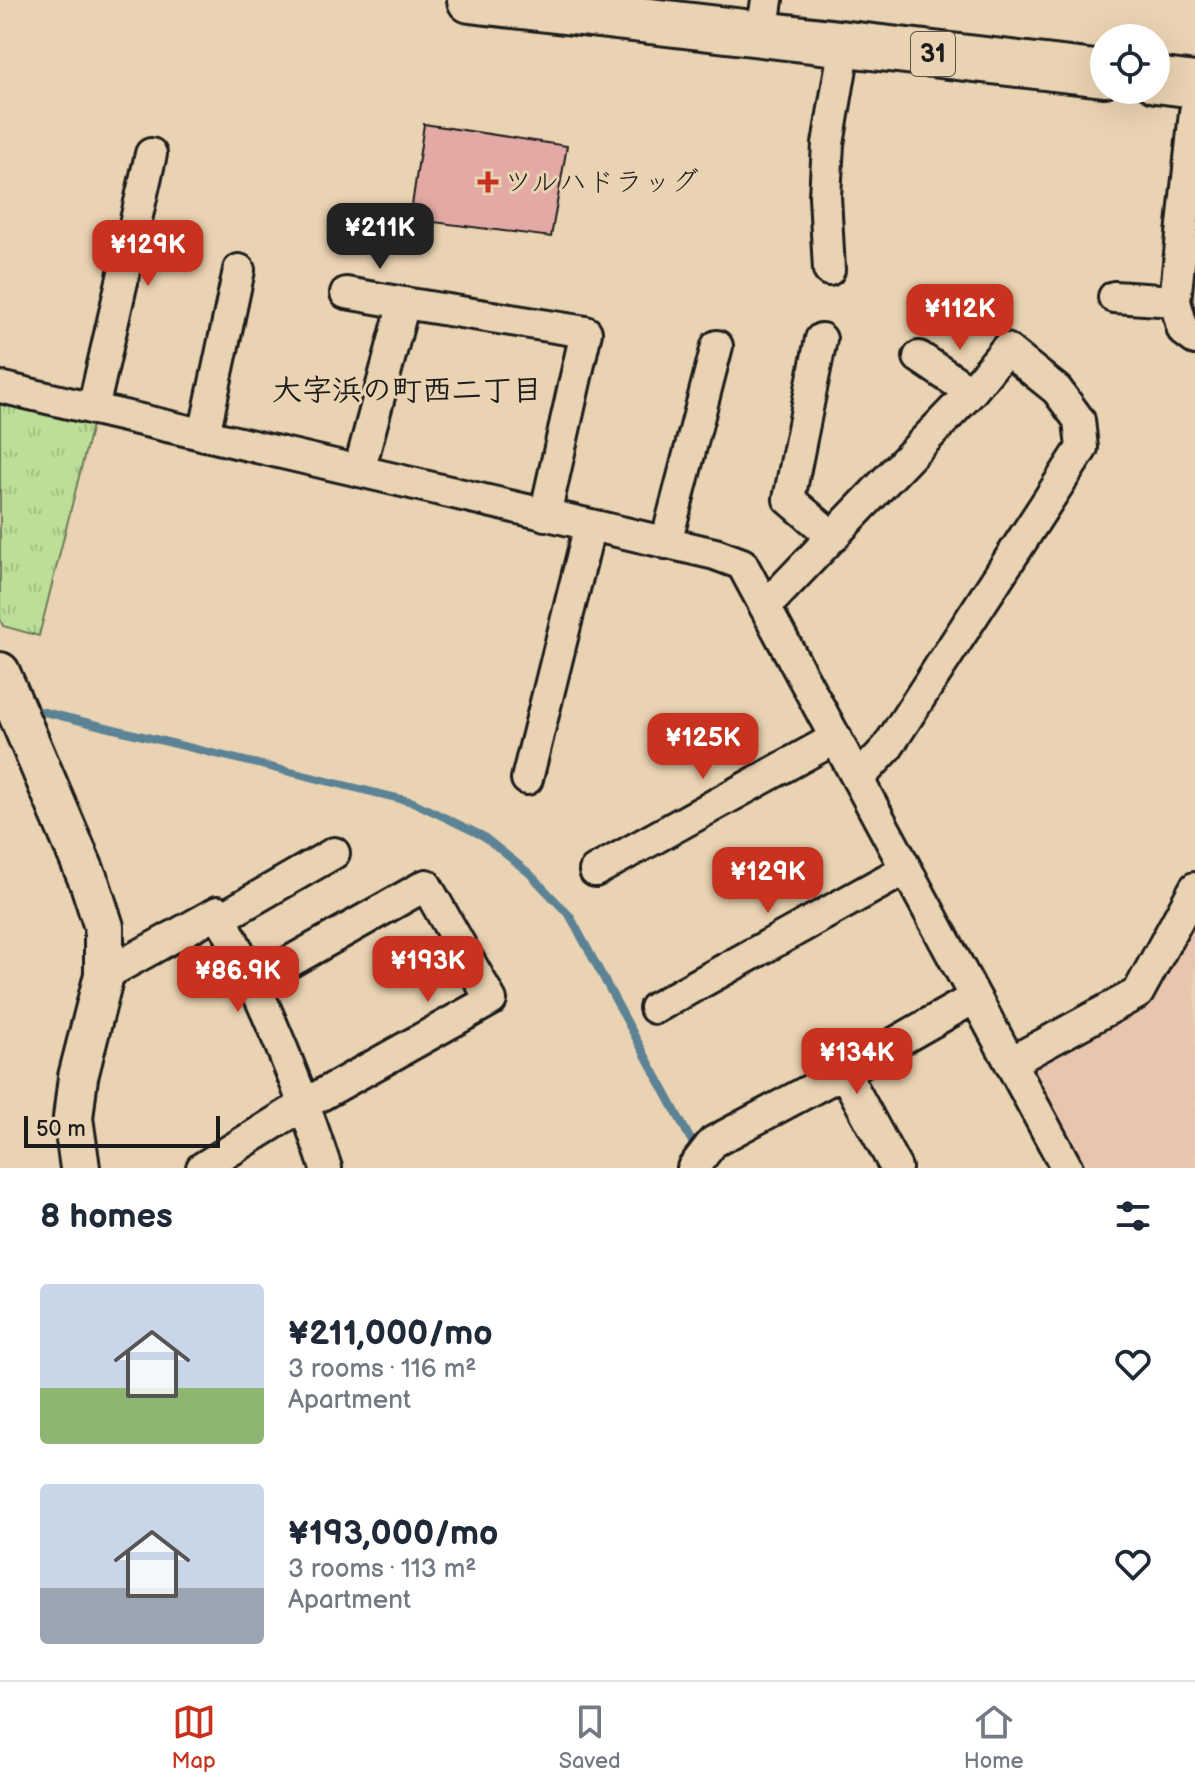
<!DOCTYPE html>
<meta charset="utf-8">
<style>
body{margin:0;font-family:"Balsamiq Sans","Klee One",sans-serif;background:#f2f2f3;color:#1f2937;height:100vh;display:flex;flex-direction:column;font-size:30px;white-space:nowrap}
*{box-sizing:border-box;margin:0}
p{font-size:26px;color:#747a83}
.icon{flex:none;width:44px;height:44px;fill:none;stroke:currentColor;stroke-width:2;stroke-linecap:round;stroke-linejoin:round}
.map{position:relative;height:1168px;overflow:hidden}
.sheet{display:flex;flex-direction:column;background:#fff;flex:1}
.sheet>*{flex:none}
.fabs{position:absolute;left:1090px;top:24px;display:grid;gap:16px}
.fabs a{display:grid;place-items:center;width:80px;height:80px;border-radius:50%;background:#fff;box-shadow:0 8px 32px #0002;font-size:40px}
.scale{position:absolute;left:24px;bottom:20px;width:196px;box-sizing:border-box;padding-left:8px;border:4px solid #1c1c1c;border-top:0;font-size:22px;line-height:28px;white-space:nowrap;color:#1c1c1c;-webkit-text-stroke:6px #ead3b2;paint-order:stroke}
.price{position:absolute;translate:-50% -68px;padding:0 18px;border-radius:16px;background:#c8321e;color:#fff;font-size:26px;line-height:52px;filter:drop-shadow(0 2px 4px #0008)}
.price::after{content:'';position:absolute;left:50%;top:48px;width:24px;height:18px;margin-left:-12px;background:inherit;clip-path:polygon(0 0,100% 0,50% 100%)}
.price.current{background:#222;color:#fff}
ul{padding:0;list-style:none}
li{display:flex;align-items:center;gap:24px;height:200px;padding:0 40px}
li span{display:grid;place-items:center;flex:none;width:224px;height:160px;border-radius:8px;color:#555}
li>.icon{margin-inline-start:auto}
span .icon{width:96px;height:96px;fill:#fffc;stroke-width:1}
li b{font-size:34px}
h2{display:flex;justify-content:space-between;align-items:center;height:96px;padding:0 40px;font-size:34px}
.tab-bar{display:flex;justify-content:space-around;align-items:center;height:112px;border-top:2px solid #e0e1e3;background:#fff;font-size:22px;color:#747a83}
.tab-bar a{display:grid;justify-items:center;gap:4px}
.tab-bar .current{color:#c8321e}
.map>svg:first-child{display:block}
</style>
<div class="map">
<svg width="1195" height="1168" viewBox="0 0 1195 1168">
<defs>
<pattern id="park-tufts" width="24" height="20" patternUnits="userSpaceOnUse" patternTransform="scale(2)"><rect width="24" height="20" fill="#bdde97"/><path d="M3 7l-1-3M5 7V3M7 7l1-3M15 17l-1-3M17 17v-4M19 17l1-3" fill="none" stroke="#a2be82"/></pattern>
</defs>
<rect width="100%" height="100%" fill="#ead3b2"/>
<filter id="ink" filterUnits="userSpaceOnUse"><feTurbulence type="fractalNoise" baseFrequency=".0125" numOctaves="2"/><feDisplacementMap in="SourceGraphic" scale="16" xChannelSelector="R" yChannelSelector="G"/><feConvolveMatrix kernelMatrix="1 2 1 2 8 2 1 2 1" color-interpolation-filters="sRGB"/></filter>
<g filter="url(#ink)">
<path fill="#e8c6ae" d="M1195 916V1168H1082L1030 1070 1078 1045 1146 1004Z"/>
<path fill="url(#park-tufts)" stroke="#6c7d5a" stroke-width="2" d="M0 403 92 425 39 636 3 626 0 619Z"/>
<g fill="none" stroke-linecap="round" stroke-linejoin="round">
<path stroke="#5b8395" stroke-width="8" d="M28 708 413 802 483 836 529 873 570 916 698 1153"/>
</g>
<path fill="#e3a9a4" stroke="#1c1c1c" stroke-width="2" d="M424 124 567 146 551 237 410 219Z"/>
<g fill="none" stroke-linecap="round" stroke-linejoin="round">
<g stroke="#1c1c1c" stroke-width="36">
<path id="minor" d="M762 34 767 0
M1195 112 1175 301 1183 330 1195 339
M829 270 825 196 828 144 845 44
M346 293 404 303
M1114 297 1175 301
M821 339 789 499 833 537
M919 357 971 392
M0 387 715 554 742 564 1067 1168
M93 409 151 154
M204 435 239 270
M359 471 404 303 586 332 545 515
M666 543 717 346
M765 607 971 392 1006 349 1057 390 1079 420 1082 448 887 748 858 779
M527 779 590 525
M595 871 836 738
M221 918 334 853
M104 975 218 912C262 994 297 1080 326 1168
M655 1008 906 869
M1022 1056 1138 993 1195 888
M844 1072 896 1168
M202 1168 305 1104 491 1000 426 885 254 982
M693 1168 713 1142 844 1072 974 998"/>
</g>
<g stroke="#1c1c1c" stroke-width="44">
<path id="tertiary" d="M0 672 90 884 104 927V975L78 1077 73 1118 80 1168"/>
</g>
<g stroke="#1c1c1c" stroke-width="50">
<path id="primary" d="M470 0 1104 74
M1156 80 1195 85"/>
</g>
<use href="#minor" stroke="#ead3b2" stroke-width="30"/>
<use href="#tertiary" stroke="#ead3b2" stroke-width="38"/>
<use href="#primary" stroke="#ead3b2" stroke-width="44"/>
</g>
</g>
<path fill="#c8321e" stroke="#ead3b2" stroke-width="3" d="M484 170h8v8h8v8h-8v8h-8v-8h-8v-8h8z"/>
<g text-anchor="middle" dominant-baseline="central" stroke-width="6" stroke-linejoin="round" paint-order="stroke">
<rect fill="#ead3b2" stroke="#5a5349" stroke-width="2" x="911" y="32" width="44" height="44" rx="6"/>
<g font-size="26" font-weight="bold" fill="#1c1c1c">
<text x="933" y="54">31</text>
</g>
<g font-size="28" fill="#1c1c1c" stroke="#ead3b2" text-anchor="start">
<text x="504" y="182">ツルハドラッグ</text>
</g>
<g font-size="30" font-weight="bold" fill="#1c1c1c" stroke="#ead3b2">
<text x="407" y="391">大字浜の町西二丁目</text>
</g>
</g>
</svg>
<div class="fabs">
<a><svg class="icon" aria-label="locate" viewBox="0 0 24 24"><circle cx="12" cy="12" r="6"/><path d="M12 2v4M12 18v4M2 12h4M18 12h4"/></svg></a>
</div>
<div class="scale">50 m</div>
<b class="price current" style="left:380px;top:271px">¥211K</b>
<b class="price" style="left:148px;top:288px">¥129K</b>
<b class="price" style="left:960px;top:352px">¥112K</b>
<b class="price" style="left:703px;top:781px">¥125K</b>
<b class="price" style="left:768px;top:915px">¥129K</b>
<b class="price" style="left:428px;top:1004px">¥193K</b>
<b class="price" style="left:238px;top:1014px">¥86.9K</b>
<b class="price" style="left:857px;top:1096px">¥134K</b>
</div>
<section class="sheet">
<h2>8 homes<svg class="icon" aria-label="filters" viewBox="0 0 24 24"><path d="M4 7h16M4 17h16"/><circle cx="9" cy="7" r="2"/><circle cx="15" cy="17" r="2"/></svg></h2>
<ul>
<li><span style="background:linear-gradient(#c9d6e8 65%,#8fb573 0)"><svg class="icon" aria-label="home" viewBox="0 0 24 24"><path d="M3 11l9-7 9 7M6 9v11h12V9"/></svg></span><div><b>¥211,000/mo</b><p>3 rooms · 116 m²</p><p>Apartment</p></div><svg class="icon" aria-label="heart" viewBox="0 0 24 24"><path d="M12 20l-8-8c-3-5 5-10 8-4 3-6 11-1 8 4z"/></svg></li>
<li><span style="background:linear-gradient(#c9d6e8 65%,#9aa5b1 0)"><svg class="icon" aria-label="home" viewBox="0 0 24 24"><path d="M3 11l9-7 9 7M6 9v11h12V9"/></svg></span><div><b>¥193,000/mo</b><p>3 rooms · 113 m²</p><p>Apartment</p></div><svg class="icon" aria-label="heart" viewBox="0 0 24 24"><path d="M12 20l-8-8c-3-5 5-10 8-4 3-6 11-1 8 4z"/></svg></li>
</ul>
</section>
<nav class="tab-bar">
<a class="current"><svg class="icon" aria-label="map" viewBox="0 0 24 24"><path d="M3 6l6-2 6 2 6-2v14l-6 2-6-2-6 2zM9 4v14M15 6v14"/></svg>Map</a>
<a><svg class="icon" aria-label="saved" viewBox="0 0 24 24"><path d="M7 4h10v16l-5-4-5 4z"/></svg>Saved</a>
<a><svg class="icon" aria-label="home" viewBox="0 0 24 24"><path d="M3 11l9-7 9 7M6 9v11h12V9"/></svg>Home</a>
</nav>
